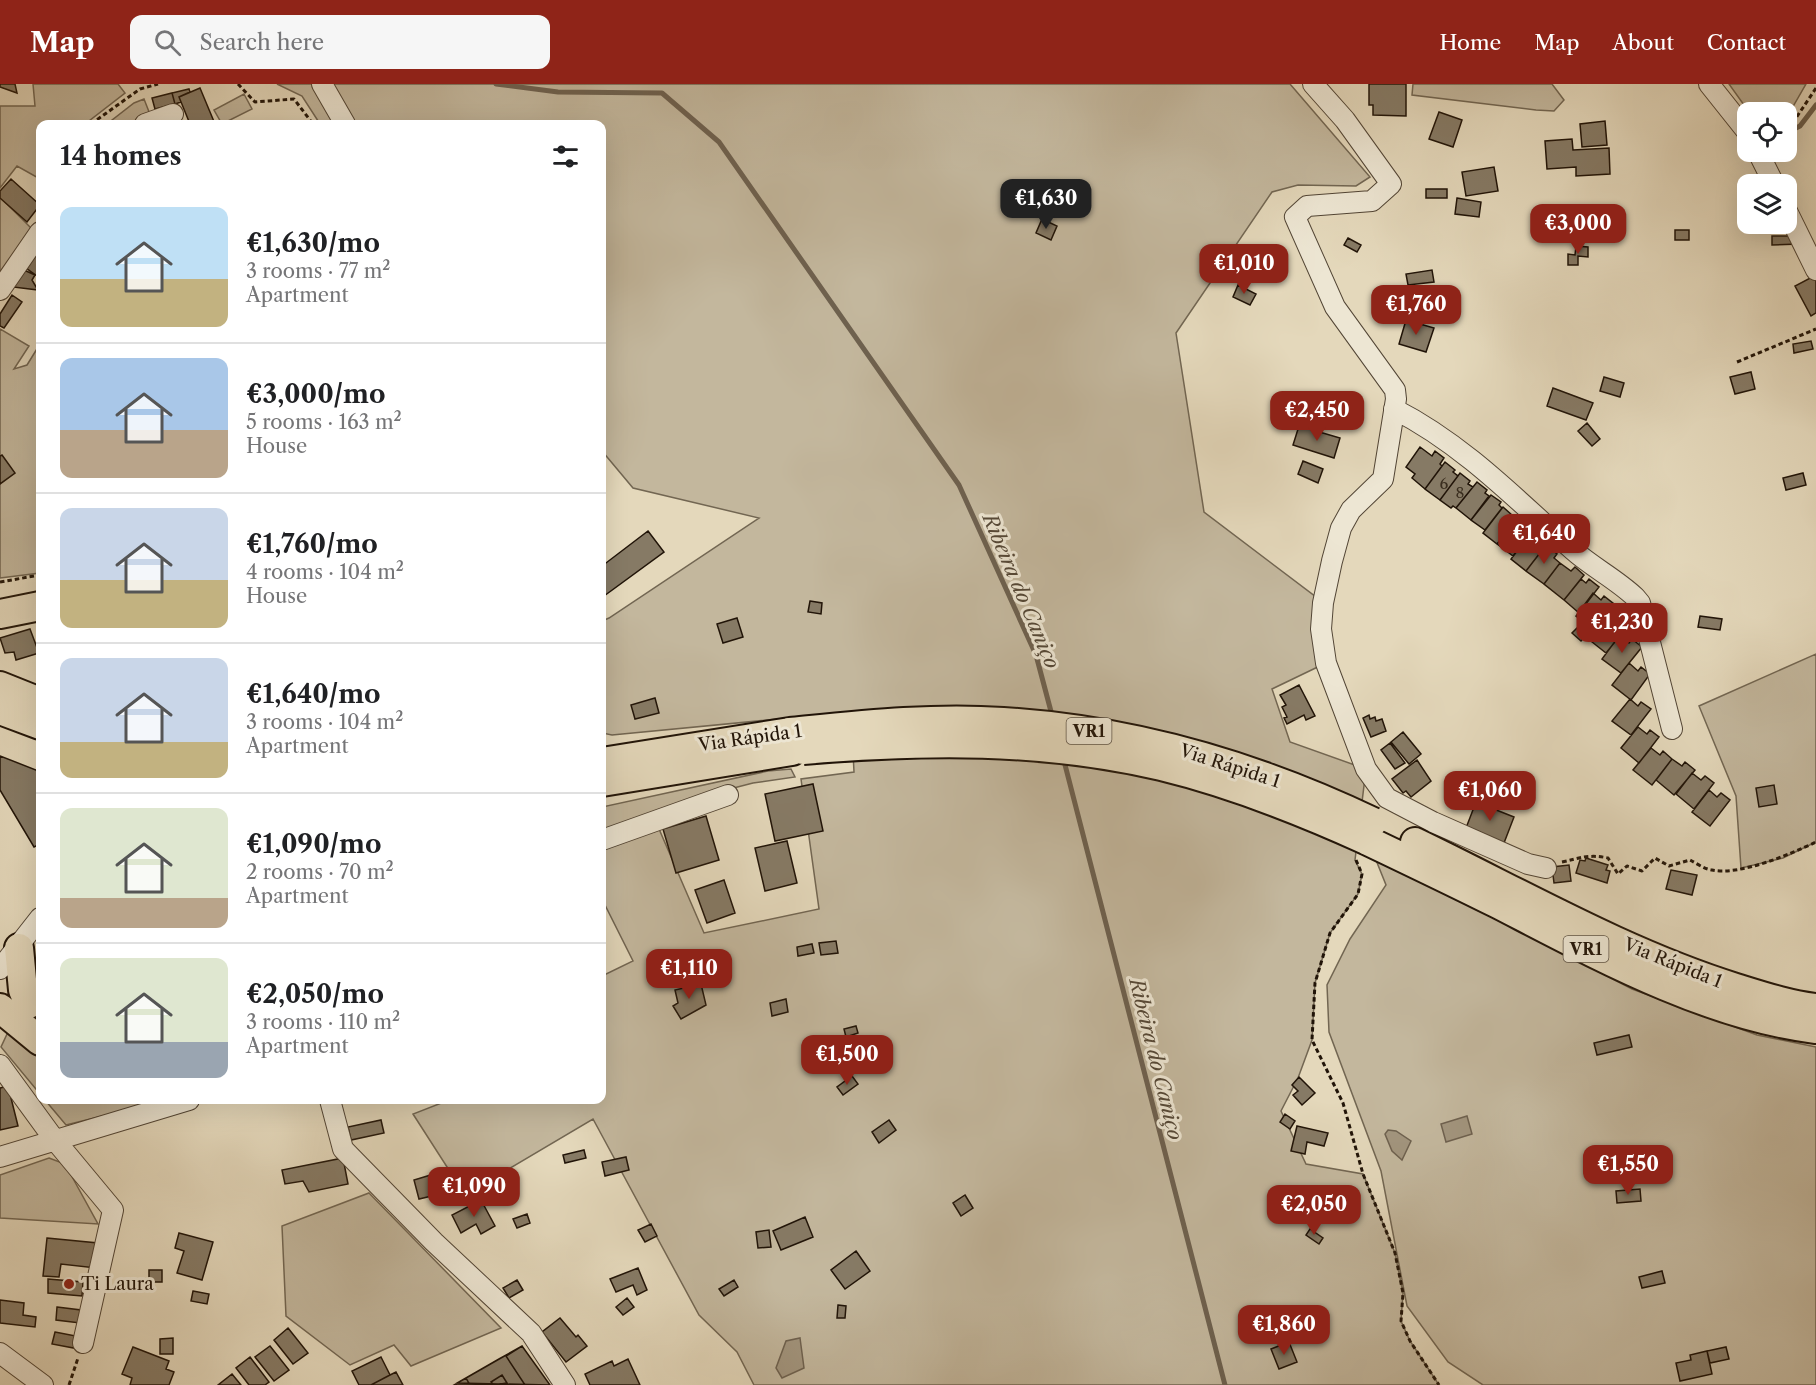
<!DOCTYPE html>
<meta charset="utf-8">
<style>
body{margin:0;font-family:"Libre Caslon Text",serif;background:#f6f6f6;color:#202124;height:100vh;display:flex;flex-direction:column;font-size:22px;white-space:nowrap}
*{box-sizing:border-box;margin:0}
p{font-size:20px;color:#757577}
.icon{flex:none;width:33px;height:33px;fill:none;stroke:currentColor;stroke-width:2;stroke-linecap:round;stroke-linejoin:round}
.map{position:relative;flex:1;overflow:hidden}
.details{position:absolute;left:36px;top:36px;width:570px;height:984px;display:flex;flex-direction:column;background:#fff;border-radius:12px;box-shadow:0 6px 24px #0002}
.details>*{flex:none}
.controls{position:absolute;left:1737px;top:18px;display:grid;gap:12px}
.controls a{display:grid;place-items:center;width:60px;height:60px;border-radius:12px;background:#fff;box-shadow:0 6px 24px #0002;font-size:30px}
.price{position:absolute;translate:-50% -51px;padding:0 14px;border-radius:12px;background:#8f2418;color:#fff;font-size:20px;line-height:39px;filter:drop-shadow(0 2px 3px #0008)}
.price::after{content:'';position:absolute;left:50%;top:36px;width:18px;height:14px;margin-left:-9px;background:inherit;clip-path:polygon(0 0,100% 0,50% 100%)}
.price.active{background:#222;color:#fff}
ul{padding:0;list-style:none}
li{display:flex;align-items:center;gap:18px;height:150px;padding:0 24px}
li+li{border-top:2px solid #e0e0e0}
li span{display:grid;place-items:center;flex:none;width:168px;height:120px;border-radius:12px;color:#555}
li>.icon{margin-inline-start:auto}
span .icon{width:72px;height:72px;fill:#fffc;stroke-width:1}
li b{font-size:26px}
h2{display:flex;justify-content:space-between;align-items:center;height:72px;padding:0 24px;font-size:26px}
header{display:flex;align-items:center;gap:36px;box-sizing:border-box;height:84px;padding:0 30px;background:#8f2418;color:#fff}
header strong{font-size:28px}
nav{display:flex;gap:33px;margin-inline-start:auto;font-size:21px}
.search{width:420px;height:54px;background:#f6f6f6;display:flex;align-items:center;gap:15px;box-sizing:border-box;padding:0 21px;border-radius:12px;color:#757577;font-size:22px}
.map>svg:first-child{display:block}
</style>
<header>
<strong>Map</strong>
<div class="search"><svg class="icon" aria-label="search" viewBox="0 0 24 24"><circle cx="10" cy="10" r="6"/><path d="M15 15l6 6"/></svg>Search here</div>
<nav><a>Home</a><a>Map</a><a>About</a><a>Contact</a></nav>
</header>
<div class="map">
<svg width="1816" height="1301" viewBox="0 0 1816 1301">
<rect width="100%" height="100%" fill="#e4d8bb"/>
<filter id="stains"><feTurbulence type="fractalNoise" baseFrequency=".00333" numOctaves="4"/><feColorMatrix values="0 0 0 0 .2 0 0 0 0 .09 0 0 0 0 .02 0 0 0 .5 -.17"/></filter>
<radialGradient id="worn" r=".72"><stop offset=".6" stop-color="#630" stop-opacity="0"/><stop offset="1" stop-color="#630" stop-opacity=".3"/></radialGradient>
<path fill="#c3b79d" stroke="#726652" stroke-width="1.5" d="M33 0H118L125 9 85 40H40V95L17 82 0 104V22H35Z
M277 0H1290L1370 93 1356 102 1298 101 1272 108 1176 249 1204 428 1316 513 1326 579 1272 605 1290 658 1366 685 1355 776 1362 790 1358 810 1330 849 1315 899 1312 956 1298 994 1281 1027 1306 1080 1363 1090 1395 1169 1403 1209 1401 1237 1410 1257 1439 1301H754L737 1268 699 1231 593 1035 465 1111 413 1030 449 1016H602V892L633 877 602 815V764L659 745 704 849 819 825 801 695 854 688 851 628 612 651 602 649V537L609 534 759 434 633 404 602 367V40H320L302 12Z
M1413 0H1552L1564 16 1554 27 1536 26 1412 11Z
M1729 0H1806L1791 26 1787 29 1749 28Z
M244 10 252 25 222 40 214 26Z
M144 15 151 33 137 40H107L134 19Z
M0 113 37 150 0 201Z
M0 245 29 262 14 285 27 281 40 260V489L0 494Z
M1816 570V758L1783 774 1741 784 1736 712 1699 622Z
M791 685 795 693 753 699 722 707 602 751V723L768 687Z
M1374 771 1632 905 1757 951 1816 963V1301H1483L1448 1278 1407 1222 1381 1087 1329 948 1327 901 1350 855 1386 801Z
M8 948 40 968V1010L1 963Z
M45 1016H167L66 1041Z
M49 1074 65 1080 98 1140 0 1134V1091Z
M369 1109 501 1244 411 1282 394 1261 350 1281 286 1232 282 1142Z"/>
<path fill="#a2957e" stroke="#6e614f" stroke-width="1.5" d="M1467 1032 1472 1050 1446 1058 1441 1040Z
M1388 1046 1396 1047 1411 1057 1402 1076 1392 1067 1385 1050Z
M800 1254 804 1284 782 1294 776 1284 786 1257Z"/>
<g fill="none" stroke-linecap="round" stroke-linejoin="round">
<path stroke="#6e614f" stroke-width="5" d="M496 0 558 8 662 9 719 58 959 401 1036 571 1053 635
M1786 49 1800 42 1816 21
M1063 673 1225 1301"/>
</g>
<path fill="#867a65" stroke="#211408" stroke-width="1.5" d="M0 0H15L17 9 0 3Z
M1369 0H1406V32L1373 31V21H1369Z
M200 4 215 40H190L179 13Z
M189 5 190 8 179 13 181 18 175 20 172 9Z
M172 9 175 20 155 25 152 14Z
M1439 28 1462 36 1453 63 1429 55Z
M1605 37 1607 61 1582 63 1580 40Z
M1572 55 1573 66 1609 64 1610 90 1576 92V83L1547 85 1545 57Z
M1494 83 1498 107 1466 112 1462 88Z
M11 95 40 121 27 138 0 114V107Z
M1033 97 1054 106 1047 124 1026 115Z
M1426 105H1447V114H1426Z
M1457 114 1481 118 1479 133 1455 130Z
M1042 135 1057 142 1051 156 1036 149Z
M1675 146H1689V156H1675Z
M1772 152H1799V160L1772 161Z
M1348 154 1361 161 1357 168 1344 161Z
M1576 162 1588 163V173L1578 172V181H1568V170L1575 171Z
M40 164V194L26 184Z
M24 186 35 191 32 196 38 206 13 203Z
M1432 186 1434 198 1408 201 1406 190Z
M1814 192 1816 197V229L1811 232 1795 202Z
M1238 201 1256 210 1250 221 1233 213Z
M12 211 22 218 4 244 0 242V230Z
M1406 236 1434 244 1426 268 1399 260Z
M1811 257 1813 265 1794 269 1793 260Z
M1751 288 1755 305 1735 310 1730 293Z
M1604 293 1624 299 1620 313 1600 307Z
M1553 304 1593 319 1586 336 1547 322Z
M1587 339 1600 355 1592 362 1578 347Z
M1299 342 1340 354 1334 374 1293 361Z
M1420 363 1432 372 1435 367 1444 374 1440 380 1442 382 1425 405 1412 394 1415 390 1406 383Z
M2 371 15 389 0 400V372Z
M1303 377 1323 385 1318 399 1298 390Z
M1445 378 1455 386 1453 388 1458 392 1440 416 1425 405Z
M1460 389 1470 397 1468 400 1473 403 1456 424 1453 422 1451 424 1440 416Z
M1803 389 1806 401 1786 406 1783 394Z
M1477 398 1487 406 1485 409 1489 412 1471 436 1456 424Z
M1491 411 1501 418 1499 421 1502 424 1485 446 1471 436Z
M1503 423 1512 431 1509 435 1514 439 1497 460 1483 449Z
M1518 435 1527 443 1524 447 1529 451 1513 472 1497 460Z
M648 447 664 468 604 512 602 509V482Z
M1531 449 1542 457 1538 461 1543 465 1526 487 1511 475Z
M1546 461 1557 470 1554 474 1560 479 1544 500 1526 487Z
M1560 479 1571 487 1575 483 1584 491 1564 516 1544 500Z
M1581 495 1586 499 1589 495 1599 503 1579 529 1564 516Z
M1593 509 1601 516 1604 512 1614 520 1594 546 1576 532Z
M810 517 822 519 821 530 808 528Z
M1605 532 1614 539 1617 535 1627 543 1606 569 1587 554Z
M1700 532 1722 535 1720 546 1698 543Z
M737 534 743 553 723 559 717 540Z
M1578 543 1587 550 1581 557 1572 549Z
M30 545 39 569 16 576 14 568 5 569 0 554Z
M1619 552 1629 559 1632 555 1642 563 1621 589 1602 575Z
M1629 579 1638 587 1641 583 1650 590 1631 616 1612 601Z
M1299 601 1315 632 1306 636 1304 631 1287 640 1284 634 1287 633 1282 623 1286 621 1280 611Z
M655 614 659 629 635 635 631 621Z
M1630 615 1638 622 1641 618 1651 625 1631 651 1612 637Z
M1369 631 1370 635 1375 633 1376 637 1382 635 1386 647 1371 653 1363 634Z
M1638 643 1647 650 1650 646 1659 653 1639 679 1621 664Z
M1403 648 1421 670 1409 680 1391 658Z
M1390 659 1405 679 1395 685 1381 666Z
M1651 664 1660 671 1663 667 1672 675 1652 701 1633 686Z
M0 672 36 686 40 693V760L34 763 0 706Z
M1672 675 1682 682 1685 678 1695 686 1674 711 1656 696Z
M1417 676 1431 697 1411 713 1406 707 1403 709 1392 695Z
M1692 689 1701 696 1705 692 1714 699 1694 725 1676 710Z
M813 700 823 747 775 757 765 710Z
M1774 701 1777 720 1759 723 1756 704Z
M1709 706 1717 713 1721 709 1730 716 1710 742 1692 728Z
M1476 718 1514 733 1504 759 1466 744Z
M706 732 719 776 676 789 663 745Z
M787 757 797 799 765 807 755 764Z
M1586 774 1608 781 1606 786 1610 787 1607 799 1576 789 1580 776 1585 777Z
M1569 781 1571 797 1554 799 1552 783Z
M1671 786 1697 791 1692 811 1666 805Z
M724 796 735 829 707 839 695 806Z
M836 857 838 869 821 871 819 859Z
M812 860 814 869 798 872 797 863Z
M701 900 706 921 681 935 673 922 678 919 675 906Z
M786 915 788 928 772 932 770 919Z
M856 942 858 949 846 953 844 945Z
M1629 951 1632 963 1597 971 1594 959Z
M852 992 858 1000 843 1011 837 1003Z
M1299 993 1315 1009 1302 1021 1293 1011 1298 1007 1292 1001Z
M8 1002 18 1042 0 1046V1004Z
M1285 1030 1295 1037 1290 1045 1280 1038Z
M381 1036 384 1049 351 1056 348 1043Z
M889 1036 896 1046 879 1059 872 1048Z
M1297 1042 1328 1049 1324 1062 1307 1058 1305 1070 1291 1067Z
M584 1066 586 1074 565 1079 563 1071Z
M626 1073 629 1086 605 1092 602 1078Z
M343 1074 348 1100 309 1108 303 1097 285 1100 282 1086Z
M434 1090 440 1110 419 1115 414 1096Z
M1640 1105 1641 1117 1617 1119 1616 1107Z
M965 1111 973 1124 961 1132 953 1119Z
M481 1116 495 1142 481 1150 476 1140 461 1149 452 1131Z
M527 1130 530 1139 517 1144 513 1135Z
M805 1133 813 1153 781 1166 773 1147Z
M651 1140 657 1152 645 1158 638 1146Z
M1310 1145 1323 1154 1319 1160 1306 1151Z
M769 1146 771 1163 758 1164 756 1148Z
M179 1149 213 1158 202 1196 177 1189 184 1167 175 1164Z
M47 1154 98 1159 96 1184 61 1180 59 1193 43 1192Z
M856 1167 870 1187 845 1205 831 1186Z
M638 1184 647 1206 637 1211 633 1201 616 1208 610 1195Z
M149 1186H162V1198H149Z
M1662 1187 1665 1199 1642 1204 1639 1193Z
M48 1195 83 1198 82 1212 48 1209Z
M517 1196 523 1206 509 1214 503 1204Z
M734 1196 738 1203 724 1212 719 1205Z
M193 1207 209 1210 207 1220 191 1217Z
M627 1214 634 1223 623 1231 616 1223Z
M0 1216 24 1219 23 1231 36 1233 35 1243 0 1239Z
M838 1221 846 1222 845 1234H837Z
M57 1223 81 1226 80 1239 56 1236Z
M560 1234 576 1253 578 1251 587 1262 566 1278 542 1248Z
M288 1244 308 1269 293 1280 274 1256Z
M55 1248 81 1253 79 1265 52 1260Z
M173 1254V1270H160V1255Z
M1289 1258 1297 1278 1279 1285 1271 1265Z
M270 1262 289 1286 274 1297 255 1273Z
M522 1262 550 1301H454L499 1275Z
M522 1262 550 1301 457 1299 499 1275Z
M522 1262 550 1301H525L506 1272Z
M522 1262 550 1301H470L466 1294Z
M522 1262 550 1301H525L506 1272Z
M133 1263 169 1277 166 1285 174 1288 169 1301H130L132 1294 122 1290Z
M1726 1263 1729 1275 1710 1279 1707 1267Z
M1707 1267 1712 1290 1680 1297 1676 1279 1691 1276 1690 1271Z
M250 1273 269 1298 265 1301H249L236 1284Z
M381 1273 390 1291 371 1301H359L352 1287Z
M628 1275 640 1301H590L585 1290 612 1277 614 1282Z
M396 1288 403 1301H371L390 1291Z
M232 1290 241 1301H218Z
M502 1291 507 1299 494 1301 491 1298Z"/>
<g fill="none" stroke-linecap="round" stroke-linejoin="round">
<g stroke="#524535" stroke-width="22">
<path id="minor" d="M322 0 345 40
M1313 0 1345 36 1391 100 1372 117 1307 122 1295 133 1335 223 1395 306 1396 315 1383 395 1351 426 1341 444 1332 477 1323 519 1321 545 1326 579 1366 685 1387 714 1433 738 1528 780 1546 784
M1709 0 1748 49
M145 40 173 30
M1758 68 1774 100
M1786 125 1816 186
M0 206 40 148
M1394 325C1463 360 1516 415 1573 466 1592 483 1616 495 1635 513L1640 519 1672 645
M602 756 728 711
M0 885 40 834
M0 981 54 1055 113 1126 83 1259
M330 1016 343 1065 434 1158 531 1249 565 1301
M0 1073 189 1016
M0 1269 43 1301"/>
</g>
<g stroke="#211408" stroke-width="32">
<path id="highway" d="M0 530 40 522
M0 602 40 618
M0 626 40 641
M602 678 790 648
M602 698 792 667
M1366 756C1410 777 1454 798 1498 820 1595 870 1707 932 1816 945
M1415 758C1521 809 1624 869 1736 904 1762 912 1789 921 1816 924
M19 864 23 906 29 920
M0 924 40 957"/>
</g>
<path stroke="#211408" stroke-width="3" stroke-dasharray="4.5 3" stroke-linecap="butt" d="M238 0 255 18 294 15 313 40
M91 40 140 5 158 0
M1786 42 1792 40 1816 4
M1737 278 1816 245
M0 498 40 491
M1356 776 1362 790 1358 810 1330 849 1315 899 1312 956 1343 1019 1363 1090 1395 1169 1403 1209 1401 1237 1410 1257 1439 1301
M1562 778C1580 774 1589 770 1608 774L1618 790 1627 782 1642 787 1655 774 1669 782 1690 776C1696 779 1704 785 1712 786 1739 792 1791 770 1816 758
M69 1301 78 1274"/>
<use href="#minor" stroke="#ede6d3" stroke-width="20"/>
<use href="#highway" stroke="#e4d8bb" stroke-width="28"/>
<g stroke="#211408" stroke-width="32" stroke-linecap="butt">
<path id="highway-bridge" d="M790 648C861 641 932 633 1003 638 1133 646 1256 682 1373 738
M803 666C923 656 1043 654 1161 682 1231 699 1300 726 1366 756"/>
</g>
<use href="#highway-bridge" stroke="#e4d8bb" stroke-width="28"/>
</g>
<circle fill="#8f2418" stroke="#ede6d3" stroke-width="2" cx="69" cy="1200" r="6"/>
<g text-anchor="middle" dominant-baseline="central" stroke-width="6" stroke-linejoin="round" paint-order="stroke">
<g font-size="15" fill="#3a2e1f">
<text x="1444" y="399">6</text>
<text x="1460" y="408">8</text>
</g>
<g fill="#ede6d3" stroke="#5e5345" stroke-width="1.5">
<rect x="1066.5" y="634" width="45" height="26" rx="4.5"/>
<rect x="1563.5" y="852" width="45" height="26" rx="4.5"/>
</g>
<g font-size="16" font-weight="bold" fill="#211408">
<text x="1089" y="647">VR1</text>
<text x="1586" y="865">VR1</text>
</g>
<g font-size="18" fill="#211408" stroke="#ede6d3">
<text transform="translate(750 654) rotate(-8)">Via Rápida 1</text>
<text transform="translate(1230 682) rotate(18)">Via Rápida 1</text>
<text transform="translate(1673 879) rotate(22)">Via Rápida 1</text>
</g>
<g font-size="18" fill="#211408" stroke="#ede6d3" text-anchor="start">
<text x="81" y="1200">Ti Laura</text>
</g>
<g font-size="20" font-style="italic" fill="#554837" stroke="#ede6d3">
<text transform="translate(1021 507) rotate(67)">Ribeira do Caniço</text>
<text transform="translate(1156 975) rotate(76)">Ribeira do Caniço</text>
</g>
</g>
<rect width="100%" height="100%" filter="url(#stains)"/>
<rect width="100%" height="100%" fill="url(#worn)"/>
</svg>
<div class="controls">
<a><svg class="icon" aria-label="locate" viewBox="0 0 24 24"><circle cx="12" cy="12" r="6"/><path d="M12 2v4M12 18v4M2 12h4M18 12h4"/></svg></a>
<a><svg class="icon" aria-label="layers" viewBox="0 0 24 24"><path d="M12 4l9 5-9 5-9-5zM3 14l9 5 9-5"/></svg></a>
</div>
<b class="price active" style="left:1046px;top:146px">€1,630</b>
<b class="price" style="left:1578px;top:171px">€3,000</b>
<b class="price" style="left:1244px;top:211px">€1,010</b>
<b class="price" style="left:1416px;top:252px">€1,760</b>
<b class="price" style="left:1317px;top:358px">€2,450</b>
<b class="price" style="left:1544px;top:481px">€1,640</b>
<b class="price" style="left:1622px;top:570px">€1,230</b>
<b class="price" style="left:1490px;top:738px">€1,060</b>
<b class="price" style="left:689px;top:916px">€1,110</b>
<b class="price" style="left:847px;top:1002px">€1,500</b>
<b class="price" style="left:1628px;top:1112px">€1,550</b>
<b class="price" style="left:474px;top:1134px">€1,090</b>
<b class="price" style="left:1314px;top:1152px">€2,050</b>
<b class="price" style="left:1284px;top:1272px">€1,860</b>
<section class="details">
<h2>14 homes<svg class="icon" aria-label="filters" viewBox="0 0 24 24"><path d="M4 7h16M4 17h16"/><circle cx="9" cy="7" r="2"/><circle cx="15" cy="17" r="2"/></svg></h2>
<ul>
<li><span style="background:linear-gradient(#bfe0f5 60%,#c2b280 0)"><svg class="icon" aria-label="home" viewBox="0 0 24 24"><path d="M3 11l9-7 9 7M6 9v11h12V9"/></svg></span><div><b>€1,630/mo</b><p>3 rooms · 77 m²</p><p>Apartment</p></div></li>
<li><span style="background:linear-gradient(#a9c7e8 60%,#b9a48a 0)"><svg class="icon" aria-label="home" viewBox="0 0 24 24"><path d="M3 11l9-7 9 7M6 9v11h12V9"/></svg></span><div><b>€3,000/mo</b><p>5 rooms · 163 m²</p><p>House</p></div></li>
<li><span style="background:linear-gradient(#c9d6e8 60%,#c2b280 0)"><svg class="icon" aria-label="home" viewBox="0 0 24 24"><path d="M3 11l9-7 9 7M6 9v11h12V9"/></svg></span><div><b>€1,760/mo</b><p>4 rooms · 104 m²</p><p>House</p></div></li>
<li><span style="background:linear-gradient(#c9d6e8 70%,#c2b280 0)"><svg class="icon" aria-label="home" viewBox="0 0 24 24"><path d="M3 11l9-7 9 7M6 9v11h12V9"/></svg></span><div><b>€1,640/mo</b><p>3 rooms · 104 m²</p><p>Apartment</p></div></li>
<li><span style="background:linear-gradient(#dfe7d0 75%,#b9a48a 0)"><svg class="icon" aria-label="home" viewBox="0 0 24 24"><path d="M3 11l9-7 9 7M6 9v11h12V9"/></svg></span><div><b>€1,090/mo</b><p>2 rooms · 70 m²</p><p>Apartment</p></div></li>
<li><span style="background:linear-gradient(#dfe7d0 70%,#9aa5b1 0)"><svg class="icon" aria-label="home" viewBox="0 0 24 24"><path d="M3 11l9-7 9 7M6 9v11h12V9"/></svg></span><div><b>€2,050/mo</b><p>3 rooms · 110 m²</p><p>Apartment</p></div></li>
</ul>
</section>
</div>
